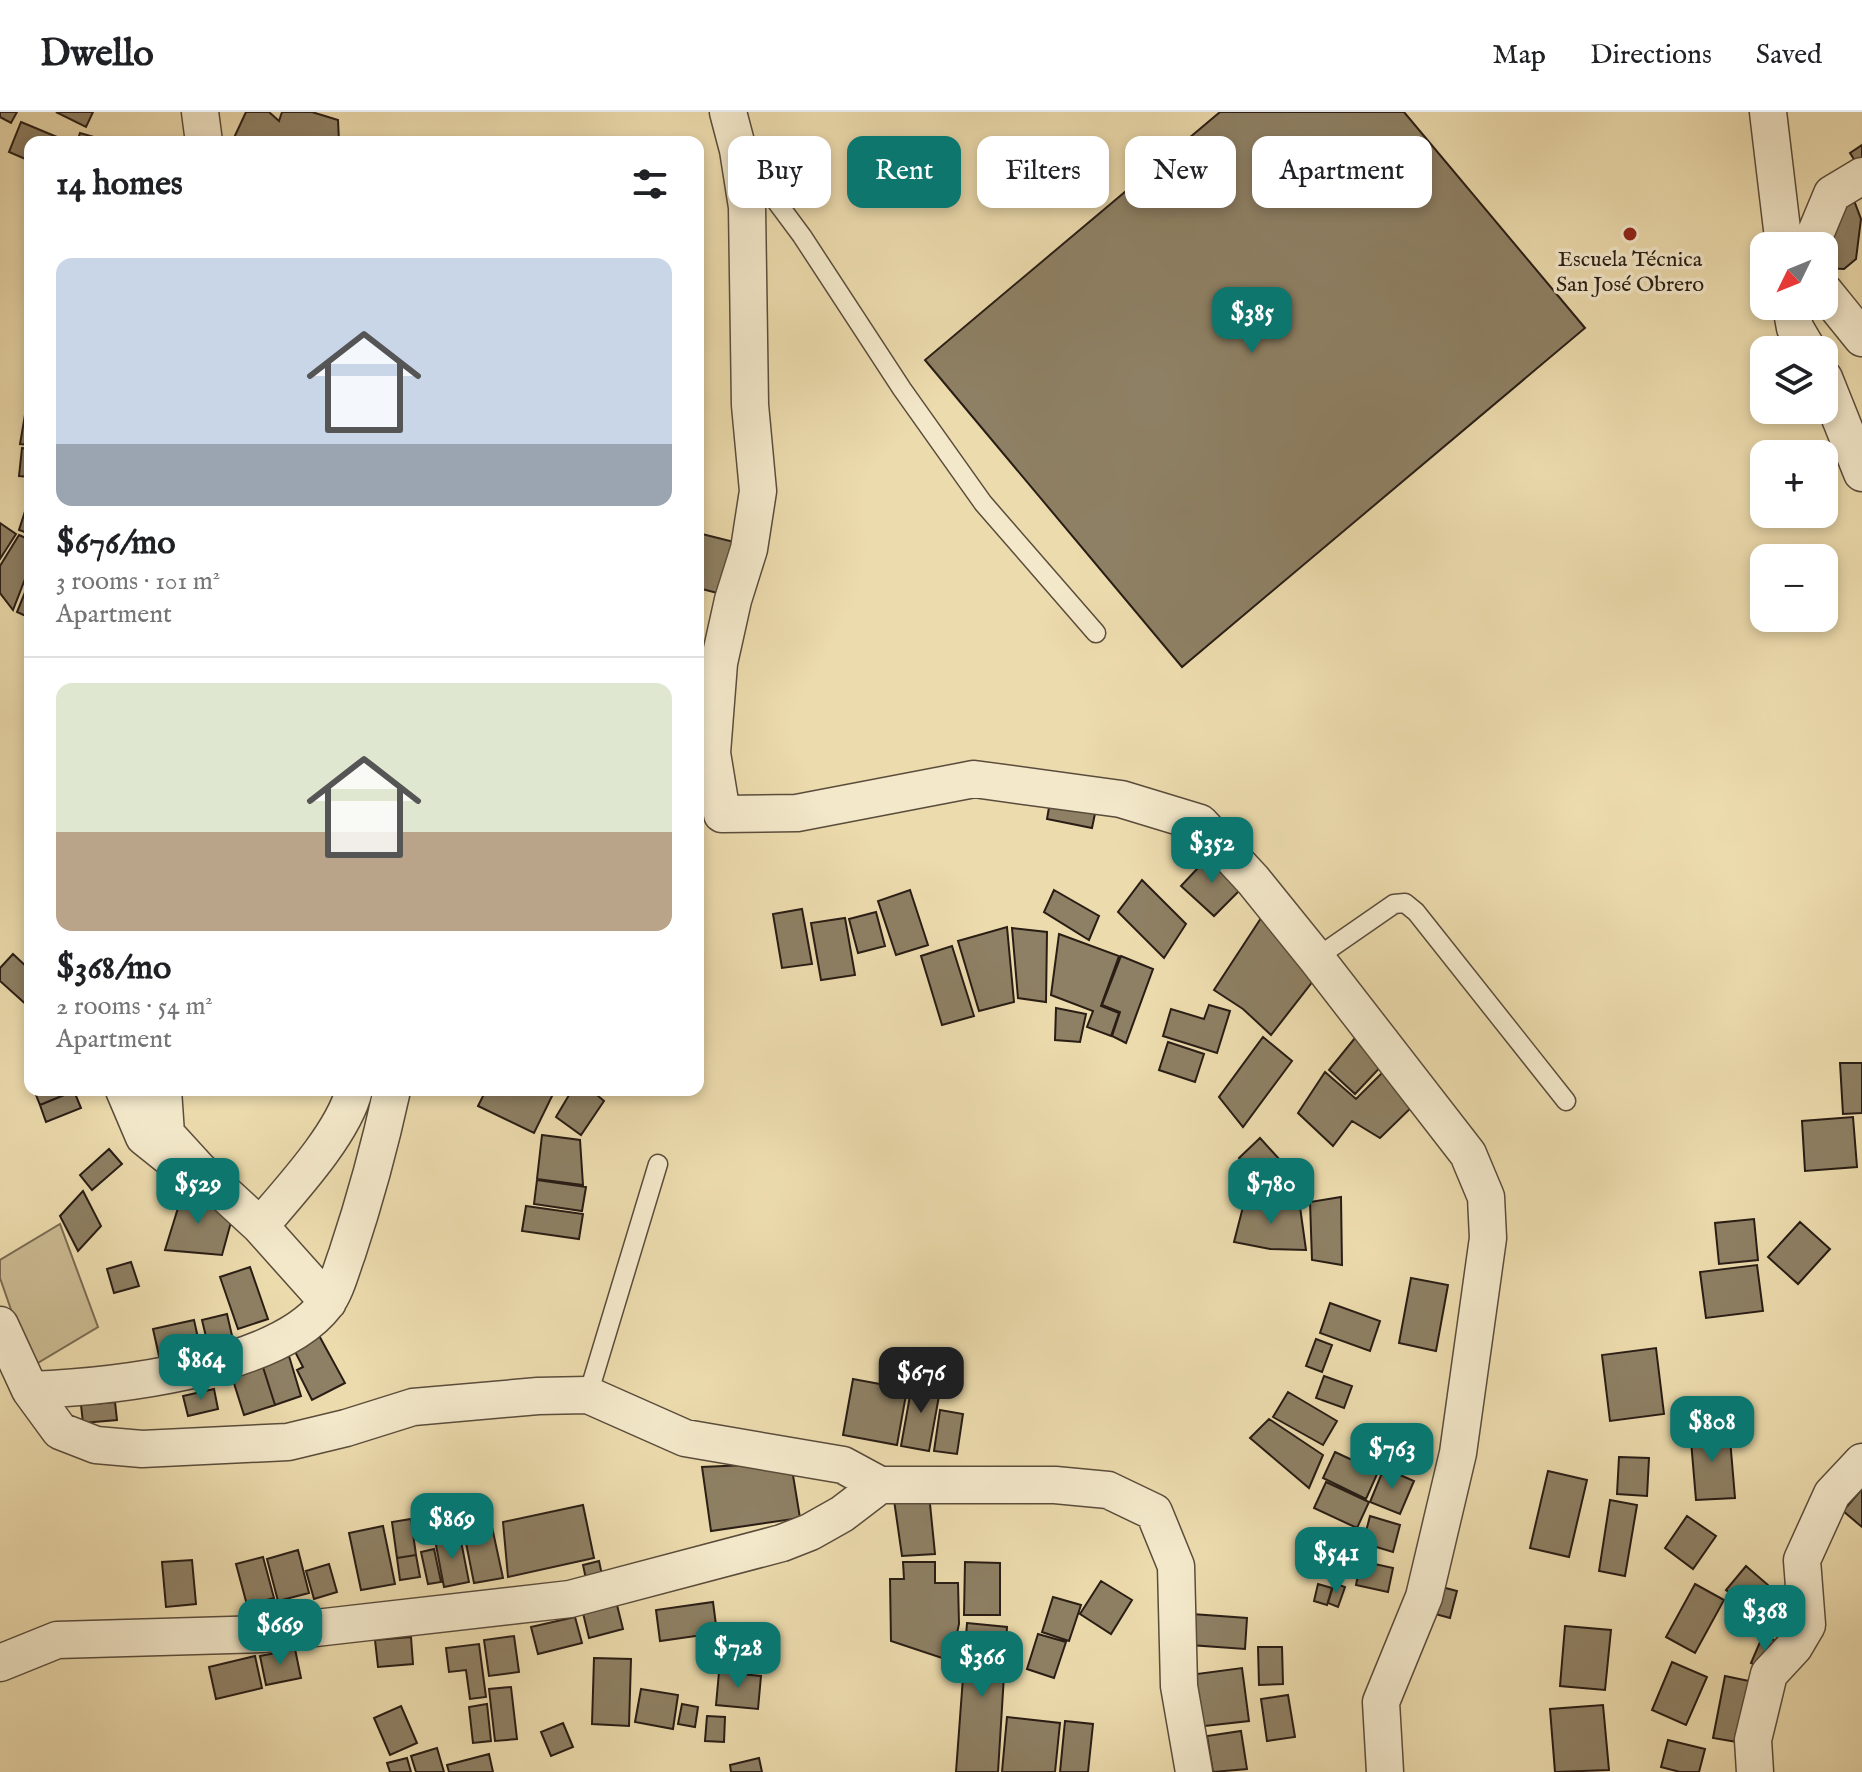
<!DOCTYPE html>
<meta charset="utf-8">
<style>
body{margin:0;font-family:"IM FELL English",serif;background:#f2f2f2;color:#202124;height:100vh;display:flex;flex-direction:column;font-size:30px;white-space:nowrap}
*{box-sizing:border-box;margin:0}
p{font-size:26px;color:#757577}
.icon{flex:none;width:44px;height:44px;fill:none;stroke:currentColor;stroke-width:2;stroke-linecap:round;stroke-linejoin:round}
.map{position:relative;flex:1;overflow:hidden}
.side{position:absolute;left:24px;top:24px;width:680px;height:960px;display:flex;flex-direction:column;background:#fff;border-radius:16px;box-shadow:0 4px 12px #0003}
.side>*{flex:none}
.guide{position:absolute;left:728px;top:24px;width:760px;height:72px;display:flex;gap:16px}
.needle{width:52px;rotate:227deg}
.controls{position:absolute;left:1750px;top:120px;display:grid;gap:16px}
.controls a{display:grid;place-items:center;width:88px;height:88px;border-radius:16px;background:#fff;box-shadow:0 4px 12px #0003;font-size:40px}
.price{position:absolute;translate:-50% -68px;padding:0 18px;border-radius:16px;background:#0f766e;color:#fff;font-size:26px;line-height:52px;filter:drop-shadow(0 2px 4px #0008)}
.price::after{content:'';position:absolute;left:50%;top:48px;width:24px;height:18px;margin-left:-12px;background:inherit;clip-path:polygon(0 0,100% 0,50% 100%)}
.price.selected{background:#222;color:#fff}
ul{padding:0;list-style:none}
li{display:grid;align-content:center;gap:16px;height:424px;padding:0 32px}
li+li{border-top:2px solid #e0e0e0}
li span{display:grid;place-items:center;height:248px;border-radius:16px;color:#555}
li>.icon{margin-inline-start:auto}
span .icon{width:144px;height:144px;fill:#fffc;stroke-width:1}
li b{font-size:34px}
h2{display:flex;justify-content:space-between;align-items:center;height:96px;padding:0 32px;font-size:34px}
.pill{padding:0 28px;border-radius:16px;background:#fff;box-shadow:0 4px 12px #0003;font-size:28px;line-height:72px}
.pill.selected{background:#0f766e;color:#fff}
header{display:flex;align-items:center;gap:48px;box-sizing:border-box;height:112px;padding:0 40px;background:#fff;border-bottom:2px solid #e0e0e0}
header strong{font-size:38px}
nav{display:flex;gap:44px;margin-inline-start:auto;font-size:28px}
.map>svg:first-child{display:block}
</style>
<header>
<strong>Dwello</strong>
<nav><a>Map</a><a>Directions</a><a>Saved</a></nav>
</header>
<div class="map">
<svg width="1862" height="1660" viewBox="0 0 1862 1660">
<rect width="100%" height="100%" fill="#ecdbad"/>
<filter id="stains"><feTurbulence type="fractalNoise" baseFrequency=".0025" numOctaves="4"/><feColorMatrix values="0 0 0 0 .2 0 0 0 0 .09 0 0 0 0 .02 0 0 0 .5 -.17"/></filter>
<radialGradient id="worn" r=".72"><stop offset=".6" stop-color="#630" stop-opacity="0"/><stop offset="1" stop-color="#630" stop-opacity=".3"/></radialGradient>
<path fill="#cbbb93" stroke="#7a6c54" stroke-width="2" d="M60 1112 98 1215 31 1255 0 1166V1148Z"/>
<path fill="#8e8064" stroke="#291d15" stroke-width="2" d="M0 0H17L11 11 0 5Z
M56 0H93L86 15Z
M246 0H269L279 9 282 0H312L338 8 339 30H232Z
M1220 0H1404L1585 216 1182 555 925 248Z
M21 10 69 30H30V49L9 40Z
M80 21 111 30H77Z
M1862 33V60L1850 41Z
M1809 90 1855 91 1861 107 1856 147 1844 157 1824 156V134H1809Z
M27 291H30V333L20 332Z
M22 336 30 337V365L19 364Z
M28 390H30V422L19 418Z
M0 411 16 422 0 447Z
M698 421 738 431 725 483 698 476Z
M19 423 30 428V454L13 498 0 481V454Z
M30 468V506L17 500Z
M1051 684 1097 692 1092 716 1047 707Z
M1211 742 1244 774 1214 804 1181 774Z
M1142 768 1186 812 1164 846 1118 800Z
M910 778 928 833 896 843 878 789Z
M1054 778 1099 804 1089 828 1044 800Z
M802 797 812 852 782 856 773 802Z
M876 800 885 834 858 841 849 807Z
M1263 803 1320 860 1271 923 1243 897 1214 878Z
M845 806 855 863 821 868 811 811Z
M1007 815 1014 890 979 899 958 829Z
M1012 816 1047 820 1046 890 1018 886Z
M1059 822 1119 844 1101 894 1119 901 1111 924 1087 915 1093 899 1051 883Z
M952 834 974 904 942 913 921 844Z
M13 842 30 858V896L0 869V856Z
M1121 844 1153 857 1126 931 1112 924 1120 900 1102 893Z
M1209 893 1230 899 1217 941 1163 924 1171 897 1204 907Z
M1056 896 1086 902 1080 930 1055 928Z
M1363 916 1388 947 1355 982 1329 958Z
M1263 925 1292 949 1243 1015 1219 985Z
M1168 930 1204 942 1195 970 1159 958Z
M1840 951H1862V1001L1843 1002Z
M1391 952 1419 988 1380 1026 1352 1009 1333 1034 1298 1001 1325 960 1356 987Z
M34 978H76L40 993Z
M486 978H550L554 980 534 1021 478 994Z
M572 978H591L604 989 581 1023 556 1005Z
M74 979 81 996 46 1010 40 993Z
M1853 1005 1857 1055 1805 1059 1802 1009Z
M542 1023 580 1028 583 1073 537 1067Z
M1260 1026 1290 1059 1269 1078 1239 1046Z
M109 1037 122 1052 92 1078 80 1063Z
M537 1068 586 1075 582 1099 534 1092Z
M186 1070 231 1110 222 1143 165 1138Z
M83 1079 101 1114 78 1139 60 1104Z
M1341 1085 1342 1153 1312 1148 1310 1090Z
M1245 1087 1300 1095 1306 1138 1270 1137 1234 1130Z
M526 1094 583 1102 579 1127 522 1119Z
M1754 1107 1758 1148 1719 1152 1715 1111Z
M1800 1110 1830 1137 1798 1172 1768 1145Z
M131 1150 139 1174 114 1181 107 1157Z
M1757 1153 1763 1199 1706 1206 1700 1160Z
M250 1155 268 1207 238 1217 220 1165Z
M1411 1166 1448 1173 1436 1239 1399 1231Z
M1330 1191 1380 1209 1370 1239 1320 1221Z
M227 1202 233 1228 208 1233 202 1208Z
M194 1208 200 1235 159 1244 153 1217Z
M316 1218 345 1271 312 1288 297 1258 303 1255 291 1232Z
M1316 1227 1332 1233 1322 1260 1306 1254Z
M1656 1236 1664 1302 1610 1309 1602 1243Z
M289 1244 301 1284 275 1293 262 1252Z
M262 1252 275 1293 244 1303 231 1262Z
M1324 1264 1352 1274 1344 1296 1316 1286Z
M853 1267 907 1277 897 1333 843 1323Z
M913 1267 941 1273 929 1339 901 1334Z
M214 1277 218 1297 188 1304 183 1284Z
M1288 1280 1337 1309 1323 1333 1273 1305Z
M115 1290 117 1308 83 1311 81 1293Z
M940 1298 963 1302 957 1342 934 1339Z
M1269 1307 1323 1343 1309 1376 1250 1326Z
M1729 1315 1735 1386 1696 1388 1690 1317Z
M1335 1340 1378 1360 1366 1387 1323 1366Z
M1619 1345 1649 1346 1647 1384 1617 1382Z
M791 1351 800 1406 711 1419 702 1355Z
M1384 1356 1414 1369 1400 1402 1370 1390Z
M1548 1359 1587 1368 1569 1445 1530 1436Z
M1326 1370 1369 1390 1357 1416 1314 1396Z
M1862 1377V1415L1843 1399Z
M929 1382 935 1442 902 1444 894 1388Z
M1610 1388 1637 1393 1625 1464 1599 1459Z
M583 1393 594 1446 508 1465 503 1410Z
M1370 1404 1400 1413 1393 1440 1363 1431Z
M1687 1404 1716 1424 1693 1457 1665 1436Z
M411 1407 416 1443 397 1446 392 1410Z
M383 1414 395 1472 361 1478 349 1421Z
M492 1415 503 1466 474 1471 464 1421Z
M460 1424 469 1470 444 1475 435 1428Z
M434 1437 441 1470 428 1472 421 1440Z
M298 1438 309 1481 278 1489 267 1447Z
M416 1443 420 1465 400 1468 397 1446Z
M263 1445 274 1486 247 1493 236 1452Z
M192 1448 196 1492 166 1495 162 1450Z
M599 1449 602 1463 586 1467 583 1453Z
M1361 1449 1393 1456 1388 1480 1356 1473Z
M903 1450H935V1471H958L959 1512 951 1549 891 1529 890 1467H904Z
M965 1450 1000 1451V1503H964Z
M329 1452 337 1480 314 1487 306 1459Z
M1746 1454 1768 1473 1749 1496 1726 1478Z
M1101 1469 1132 1488 1111 1522 1080 1502Z
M1334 1471 1345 1475 1338 1495 1328 1491Z
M1318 1472 1332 1476 1327 1493 1314 1489Z
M1695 1472 1724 1488 1695 1541 1666 1525Z
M1434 1473 1457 1479 1450 1506 1428 1500Z
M1053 1485 1081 1493 1069 1529 1042 1520Z
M713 1490 717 1521 660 1529 656 1498Z
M617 1493 623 1517 589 1526 583 1501Z
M1192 1502 1247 1506 1245 1537 1190 1533Z
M575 1505 582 1531 538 1542 531 1515Z
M967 1511 1007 1515 998 1660H956Z
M1565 1514 1611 1518 1605 1578 1560 1574Z
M1038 1522 1066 1530 1054 1566 1027 1557Z
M1763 1523 1780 1531 1767 1558 1751 1551Z
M514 1524 519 1560 489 1564 484 1528Z
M411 1525 413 1552 378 1555 375 1528Z
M479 1532 486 1585 470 1587 466 1558 449 1560 446 1536Z
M1258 1535H1282L1283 1572 1259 1573Z
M295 1537 301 1566 266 1573 260 1544Z
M255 1544 262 1576 216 1587 209 1555Z
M594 1546 631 1547 629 1614 592 1612Z
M1672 1550 1707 1565 1686 1613 1652 1598Z
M1242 1556 1249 1609 1196 1615 1189 1563Z
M719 1560 761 1564 758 1597 716 1593Z
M1725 1564 1754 1570 1743 1631 1713 1626Z
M511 1575 517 1627 495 1629 489 1577Z
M641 1577 678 1583 673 1617 635 1610Z
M1288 1583 1295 1625 1267 1629 1261 1587Z
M487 1592 491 1629 473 1631 469 1595Z
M682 1592 698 1595 695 1615 678 1612Z
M1603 1593 1609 1658 1555 1660 1550 1597Z
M401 1594 417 1631 390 1643 374 1606Z
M707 1604 725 1605 724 1630 705 1629Z
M1007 1605 1060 1611 1055 1660H1002Z
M1065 1609 1093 1612 1088 1660H1060Z
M563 1611 573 1635 551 1644 541 1620Z
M1241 1619 1247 1657 1213 1660 1207 1624Z
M1668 1628 1705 1637 1699 1660H1680L1661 1655Z
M437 1636 444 1660H416L411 1644Z
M489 1642 493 1660H449L447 1653Z
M407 1646 411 1660H390L387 1651Z
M759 1646 762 1660H731L730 1653Z"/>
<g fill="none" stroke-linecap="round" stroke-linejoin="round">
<g stroke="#5a4c3b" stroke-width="21">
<path id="service" d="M747 50 802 124 902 277 983 391 1096 521
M1316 846 1394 792 1405 791 1416 800 1566 989
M588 1283 658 1052"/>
</g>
<g stroke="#5a4c3b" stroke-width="39">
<path id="minor" d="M200 0 204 30
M728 0 738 38 747 95 750 293 758 379 749 437 733 488 719 551 712 641 722 702 797 701 974 667 1121 687 1200 711 1253 768 1316 846 1468 1042 1486 1085 1488 1126 1458 1341 1424 1485 1381 1590 1385 1660
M1768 0 1784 134
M1815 134 1814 125 1832 82 1862 64
M1824 179 1862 226
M1791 194 1795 216 1808 238
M1824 266 1862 361
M124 978 144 1025 174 1049
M163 978 166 1022 198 1057 260 1114 328 1190
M392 978C380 1033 365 1088 347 1142 341 1158 336 1179 326 1192 276 1258 109 1275 30 1278L60 1319 96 1333 142 1337 288 1330 346 1316 413 1295 538 1284 588 1283 685 1326 843 1353 880 1373
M260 1114C289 1080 344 1021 354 978
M0 1213 30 1278
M0 1551 57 1528 263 1522 570 1487 782 1431 810 1420 842 1402 880 1373H1055L1108 1378 1154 1400 1176 1454 1179 1574 1194 1660
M1755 1660 1753 1628 1769 1562 1794 1535 1807 1513 1802 1448 1832 1382 1862 1350"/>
</g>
<use href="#service" stroke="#f3e8ca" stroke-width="18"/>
<use href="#minor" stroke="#f3e8ca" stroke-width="36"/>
</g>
<circle fill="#8f2418" stroke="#f3e8ca" stroke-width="3" cx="1630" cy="122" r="8"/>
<g text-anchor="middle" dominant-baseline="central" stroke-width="7" stroke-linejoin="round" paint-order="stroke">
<g font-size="22" fill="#291d15" stroke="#f3e8ca">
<text x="1630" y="148">Escuela Técnica<tspan x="1630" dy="25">San José Obrero</tspan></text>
</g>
</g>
<rect width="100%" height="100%" filter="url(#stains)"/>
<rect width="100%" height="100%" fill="url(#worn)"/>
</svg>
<div class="controls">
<a><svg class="needle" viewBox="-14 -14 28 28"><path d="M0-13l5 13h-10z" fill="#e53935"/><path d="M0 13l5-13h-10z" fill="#757577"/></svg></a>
<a><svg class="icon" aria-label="layers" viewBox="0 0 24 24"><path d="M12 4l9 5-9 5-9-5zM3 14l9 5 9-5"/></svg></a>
<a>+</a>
<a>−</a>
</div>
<b class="price" style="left:1252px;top:243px">$385</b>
<b class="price" style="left:1212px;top:773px">$352</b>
<b class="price" style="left:198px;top:1114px">$529</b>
<b class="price" style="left:1271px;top:1114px">$780</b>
<b class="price" style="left:201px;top:1290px">$864</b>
<b class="price selected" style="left:921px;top:1303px">$676</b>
<b class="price" style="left:1712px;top:1352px">$808</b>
<b class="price" style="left:1392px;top:1379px">$763</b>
<b class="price" style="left:452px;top:1449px">$869</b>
<b class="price" style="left:1336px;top:1483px">$541</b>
<b class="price" style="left:1765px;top:1541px">$368</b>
<b class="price" style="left:280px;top:1555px">$669</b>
<b class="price" style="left:738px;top:1578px">$728</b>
<b class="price" style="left:982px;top:1587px">$366</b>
<div class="guide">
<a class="pill">Buy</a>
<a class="pill selected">Rent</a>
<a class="pill">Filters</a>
<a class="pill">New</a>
<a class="pill">Apartment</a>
</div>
<section class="side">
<h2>14 homes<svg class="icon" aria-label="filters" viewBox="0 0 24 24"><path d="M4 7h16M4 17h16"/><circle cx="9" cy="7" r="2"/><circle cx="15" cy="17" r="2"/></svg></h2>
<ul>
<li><span style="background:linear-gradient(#c9d6e8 75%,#9aa5b1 0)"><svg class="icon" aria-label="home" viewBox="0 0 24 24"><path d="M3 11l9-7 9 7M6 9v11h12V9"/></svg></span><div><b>$676/mo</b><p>3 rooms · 101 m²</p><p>Apartment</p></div></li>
<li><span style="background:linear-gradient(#dfe7d0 60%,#b9a48a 0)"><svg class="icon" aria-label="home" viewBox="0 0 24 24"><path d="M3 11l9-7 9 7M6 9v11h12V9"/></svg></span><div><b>$368/mo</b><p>2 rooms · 54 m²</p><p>Apartment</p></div></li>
</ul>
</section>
</div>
